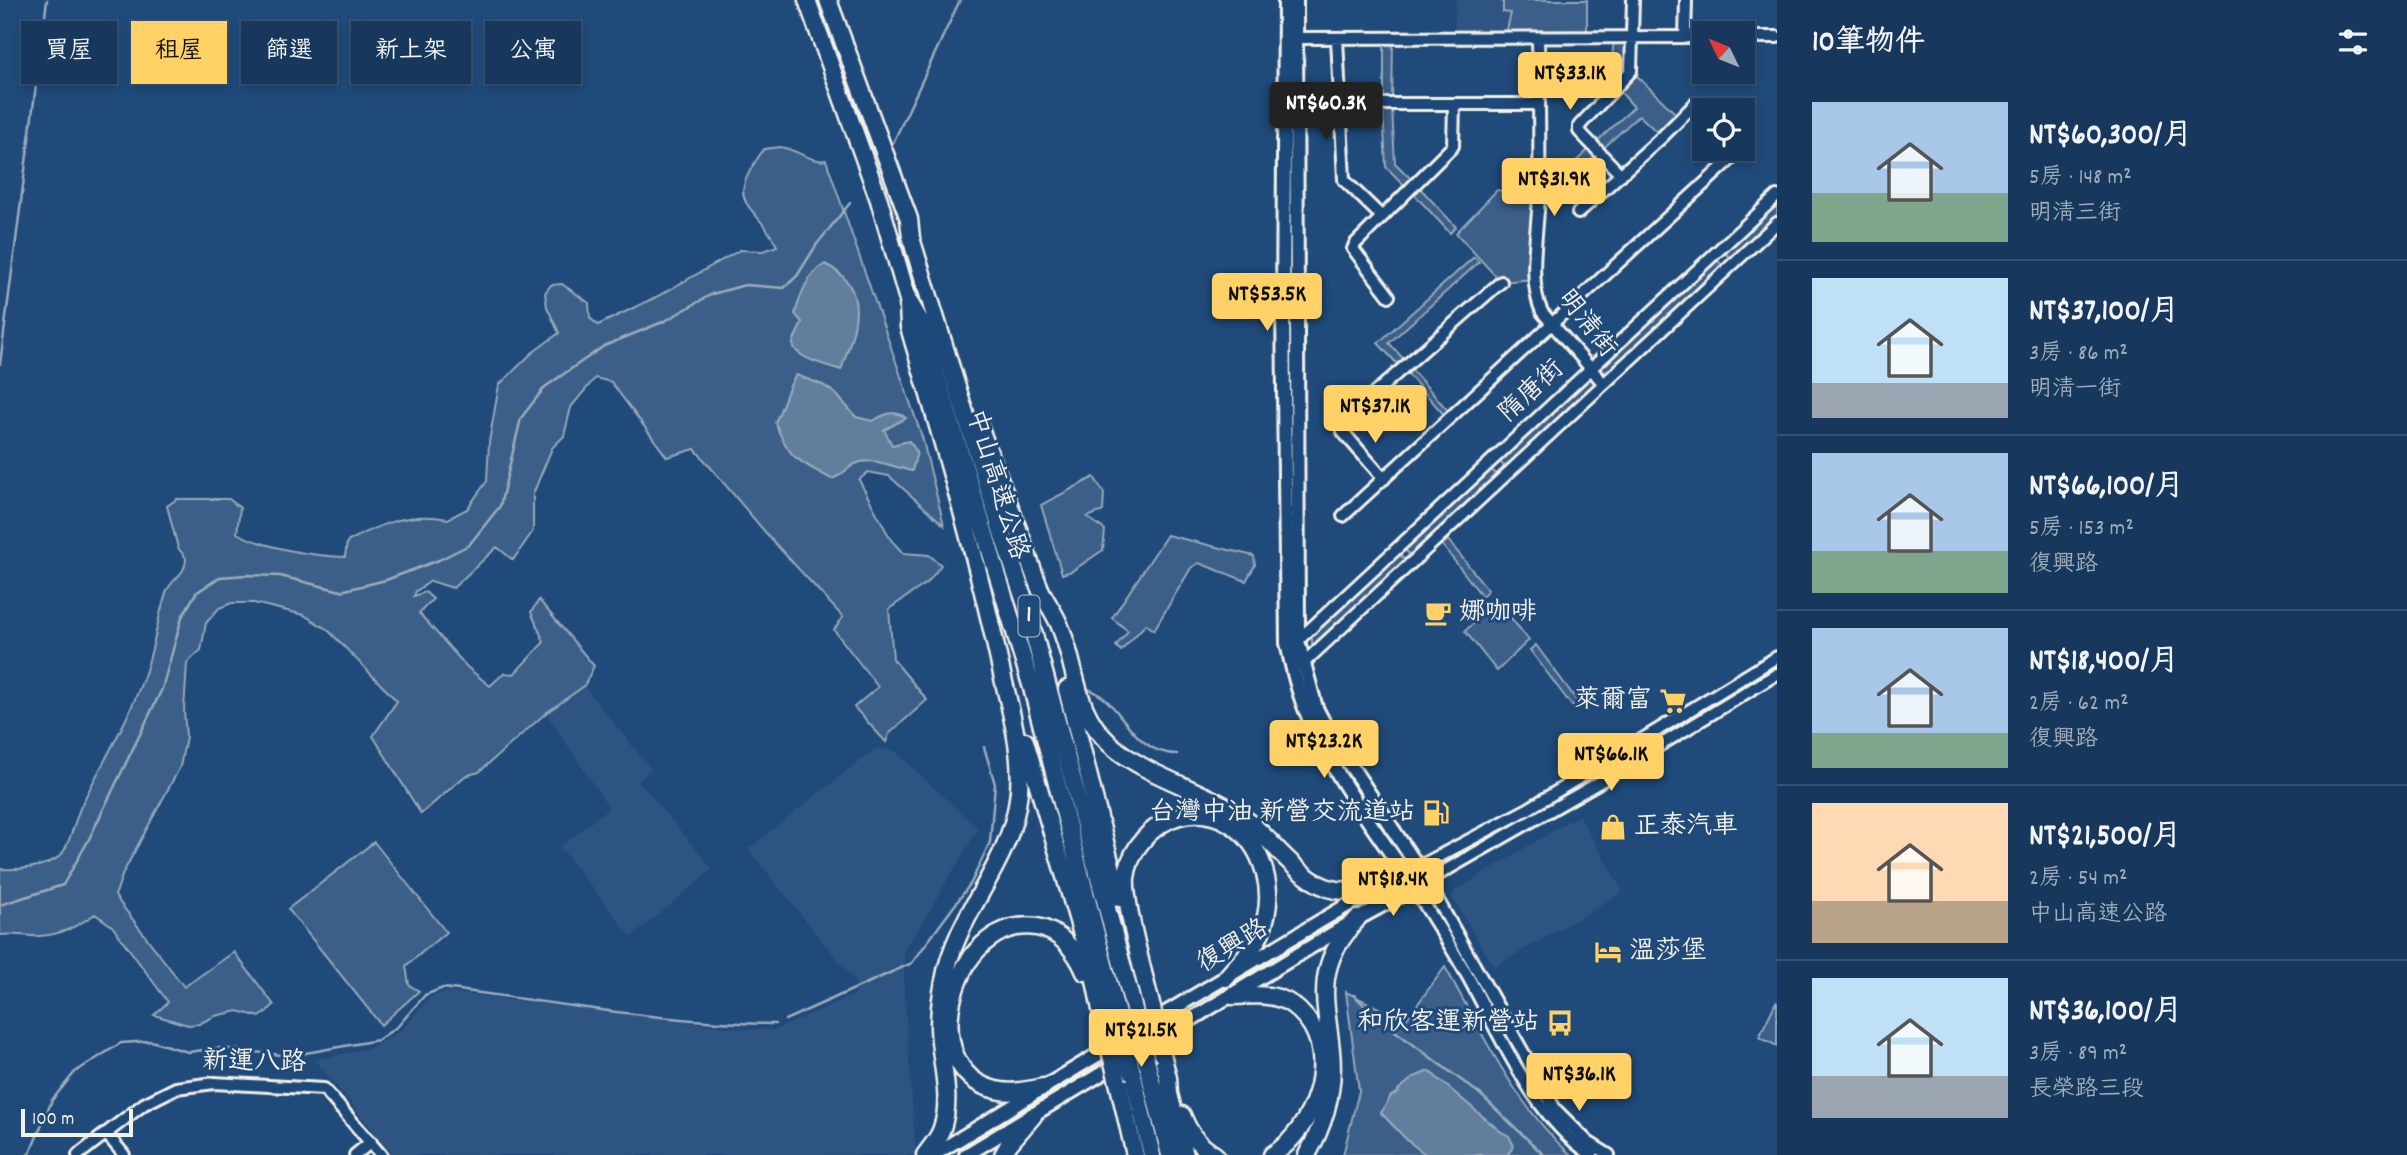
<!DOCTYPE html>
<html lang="zh-TW">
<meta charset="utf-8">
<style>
body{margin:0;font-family:Dekko,"LXGW WenKai TC",sans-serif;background:#244365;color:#f1f3f6;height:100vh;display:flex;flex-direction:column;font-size:26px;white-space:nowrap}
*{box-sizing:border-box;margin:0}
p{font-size:23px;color:#9eacbb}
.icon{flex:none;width:38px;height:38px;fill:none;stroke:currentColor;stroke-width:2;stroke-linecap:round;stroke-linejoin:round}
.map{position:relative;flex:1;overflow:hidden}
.details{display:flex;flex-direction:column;background:#17385c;width:630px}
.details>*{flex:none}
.banner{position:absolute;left:21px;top:21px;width:665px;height:63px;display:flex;gap:14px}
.needle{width:46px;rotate:313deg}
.fabs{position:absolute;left:1692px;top:21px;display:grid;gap:14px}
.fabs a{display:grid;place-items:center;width:63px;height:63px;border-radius:0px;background:#17385c;box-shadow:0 4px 10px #0003,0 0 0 2px #365272;font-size:35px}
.scale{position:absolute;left:21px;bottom:18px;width:112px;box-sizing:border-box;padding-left:7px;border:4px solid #f4f1e8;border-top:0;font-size:19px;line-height:24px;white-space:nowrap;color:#f4f1e8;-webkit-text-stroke:5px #1f4a7a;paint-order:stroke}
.price{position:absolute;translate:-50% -60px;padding:0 16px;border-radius:7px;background:#ffd166;color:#111;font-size:23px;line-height:46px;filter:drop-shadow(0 2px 4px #0008)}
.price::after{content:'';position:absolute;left:50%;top:42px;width:21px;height:16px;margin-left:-10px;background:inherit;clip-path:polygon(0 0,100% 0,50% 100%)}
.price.on{background:#222;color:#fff}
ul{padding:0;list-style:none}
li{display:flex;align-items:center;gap:21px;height:175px;padding:0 35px}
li+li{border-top:2px solid #365272}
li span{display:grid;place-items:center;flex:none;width:196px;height:140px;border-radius:0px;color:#555}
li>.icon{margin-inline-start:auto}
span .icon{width:84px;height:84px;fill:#fffc;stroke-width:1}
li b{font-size:30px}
h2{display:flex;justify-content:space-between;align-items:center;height:84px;padding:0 35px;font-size:30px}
.chip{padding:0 24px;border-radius:0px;background:#17385c;box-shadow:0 4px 10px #0003,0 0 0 2px #365272;font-size:24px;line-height:63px}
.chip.on{background:#ffd166;color:#111}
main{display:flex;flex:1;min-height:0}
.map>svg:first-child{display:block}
</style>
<main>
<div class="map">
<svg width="1777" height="1155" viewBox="0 0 1777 1155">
<rect width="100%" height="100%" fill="#1f4a7a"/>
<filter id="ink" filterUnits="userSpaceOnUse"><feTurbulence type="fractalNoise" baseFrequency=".0143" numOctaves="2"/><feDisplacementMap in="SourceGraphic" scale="14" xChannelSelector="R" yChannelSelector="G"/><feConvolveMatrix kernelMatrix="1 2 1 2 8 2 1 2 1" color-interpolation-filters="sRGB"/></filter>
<g filter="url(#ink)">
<path fill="#2d5581" d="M1456 0H1503V11L1511 12 1505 38H1454Z
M584 686 651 769 638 781 713 869 631 937 560 847 609 808 546 713Z
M884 748 896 752 978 829 914 936 904 948V993L916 1155H393L315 1060 373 1047 403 1029 429 998 446 992 743 1029 775 1030 856 994 854 980 748 849 875 749Z
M1579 815 1623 892 1494 967 1452 897 1456 890Z"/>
<path fill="#3a5f88" stroke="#97a8b8" stroke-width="2" d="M1503 0H1587V38H1505L1511 13 1503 12Z
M1614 38H1633L1632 71 1681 119 1662 137 1639 115 1538 209 1535 279 1501 282 1456 233 1497 190 1539 196 1634 107 1617 88 1614 91C1607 74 1613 57 1614 38Z
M1384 43H1393L1392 100H1384Z
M1383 109H1392L1395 163 1414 182 1407 188 1386 167Z
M780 147C796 149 812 163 826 160L922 437 944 525 889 476 868 472 859 480 891 540 903 553 929 555 941 565 928 582 889 609 893 659 927 700 889 734 886 742 854 707 878 687 834 630 843 617 771 539 695 449 667 457 611 382 595 378 571 407 564 436 552 448 533 494V531L513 560 497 547 453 588 431 581 416 591 414 596 425 592 433 599 419 613 467 667 490 686 504 673 514 674 544 642 531 612 539 600 594 666 584 686 546 713 479 772 465 776 421 814 373 736 397 701 328 630 304 615 254 603H232L219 608 206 623 201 650 187 663 184 711 186 737 180 767 123 873 115 896 184 987 234 952 274 1005 260 1017 238 1011 215 1016 199 1024 188 1025 154 1015 168 1002 112 926 95 914C78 926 61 935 39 936 26 937 14 933 0 935V869C18 870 47 868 61 855 70 845 75 819 81 806 102 763 128 722 144 676 154 649 157 620 166 593 171 578 186 576 186 558L178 548 167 506 177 499H229L240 508 237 533C264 548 313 556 345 557L347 542C380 524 410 511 448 519L467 509 487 481 489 442 499 385 532 353 559 333 547 307 545 293 551 285 562 284 589 303 590 318 598 325 656 297 740 250 763 251 777 246C754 199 721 208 764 149Z
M1419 187 1456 227 1450 233 1413 193Z
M1777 198V214L1730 258 1723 250Z
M1474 257 1479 262 1389 343 1407 363 1401 368 1378 343Z
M1714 257 1722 265 1606 373 1598 366Z
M1412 370 1450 413 1446 417 1408 374Z
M1588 374 1596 383 1505 468 1498 459Z
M1489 467 1497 475 1410 555 1402 547Z
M1094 477 1104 493 1103 511 1087 517 1105 530 1103 550 1072 571 1062 574 1041 505Z
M1167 535 1254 556 1255 565 1246 581 1199 563 1191 568 1154 630 1146 624 1121 651 1116 646 1128 631 1112 618Z
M1448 540 1488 590 1482 596 1442 545Z
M1397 552 1405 560 1312 646V630Z
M1497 601 1529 640 1497 671 1465 631Z
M1536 645 1578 702 1572 706 1530 650Z
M374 842 446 932 406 966 409 985 419 991 381 1025 288 909Z
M1445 967C1482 1032 1514 1104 1571 1155H1343L1359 1091 1346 992 1405 1021Z
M1776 1002 1777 1003V1046L1759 1037Z"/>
<path fill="#627e9d" stroke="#9cacbb" stroke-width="2" d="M825 264C873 288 854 332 841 370 830 366 792 358 793 343 794 338 800 329 802 322L795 314C800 296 807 274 825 264Z
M796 375 823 385 836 394 856 417 873 421C884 414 895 409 906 418L884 430 892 445 909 441 917 452 912 471C896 468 871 456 855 464 846 468 842 477 831 479 798 460 789 460 775 422 783 407 786 390 796 375Z
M1429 1071 1500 1131 1509 1136 1514 1146 1507 1155H1426L1407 1140 1381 1113 1391 1096 1399 1092 1398 1090 1414 1077Z"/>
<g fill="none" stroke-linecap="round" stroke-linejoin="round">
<path stroke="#9cacbb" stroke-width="2.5" d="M893 143 960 0
M0 364 47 0
M1084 688C1122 696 1129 754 1177 754
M0 905 63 885 88 841 162 689 182 617 196 593 220 577 247 575 280 576 341 591 386 580 439 560 469 545 500 506 521 418 545 387 604 346 665 321 712 294 745 285 784 288 797 276 817 244 850 203
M1354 995 1376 1017 1480 1094 1544 1155
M785 1020 912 963 971 883 990 842 995 784 984 747
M27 1155 30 1153 52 1100 75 1072 121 1043 151 1041 188 1052 220 1048 289 1056 378 1040 398 1026 425 995 443 988C553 1002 664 1023 775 1024"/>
<g stroke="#f4f1e8" stroke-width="16">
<path id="minor" d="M1685 37 1686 0
M1743 37H1777
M1288 38 1704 37
M1337 38 1344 180 1382 217
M1538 39C1539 91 1540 143 1539 195 1538 230 1527 281 1542 312L1604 384
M1340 104H1539
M1621 175 1579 131V126L1631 71 1633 0
M1578 213 1662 137 1695 104 1705 105 1710 110
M1389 296 1353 249 1355 244 1453 146 1454 104
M1384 479 1343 432 1345 419 1501 282
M1343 516 1742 149
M1294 644 1777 196
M1299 664H1303L1310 657 1777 223
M106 1133 124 1155
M78 1155 144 1104 176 1088 214 1083 324 1089 381 1155
M355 1155 371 1142
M1592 1155C1534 1119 1500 1034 1467 975 1448 941 1426 907 1405 874L1528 809 1777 657
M1609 1155 1588 1142 1555 1109 1427 881 1598 783 1777 674"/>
</g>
<g stroke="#f4f1e8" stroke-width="18">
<path id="major" d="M1132 1033 1378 887 1405 874C1370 822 1329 769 1306 711 1297 689 1292 666 1287 643L1283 309 1285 0
M1152 1043 1357 919 1427 881 1329 733 1316 708 1298 641 1296 0
M933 1155 1117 1043
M966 1155 1121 1062"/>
</g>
<g stroke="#f4f1e8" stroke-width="21">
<path id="highway" d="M807 0 879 200 908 300 920 321 1032 688 1120 1026
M828 0 909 219 911 238 1002 533 1026 605 1136 1017
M908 305 909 327C942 439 975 550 1000 665 1010 711 1026 757 1017 806 1006 869 955 917 944 981 941 996 939 1013 939 1028 940 1061 953 1097 942 1128 939 1138 931 1147 925 1155
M979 426C991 458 1004 489 1015 521 1024 544 1031 568 1041 591 1046 602 1054 612 1059 624 1078 667 1072 709 1110 744 1150 780 1207 789 1249 822 1274 842 1303 885 1336 890 1350 892 1364 889 1378 887
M1067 689 1119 898
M1025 741 1094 975 1106 1035
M1232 996C1248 996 1266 993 1281 999 1291 1002 1300 1011 1306 1018 1340 1059 1313 1130 1272 1155
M1152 1008C1144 977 1136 946 1130 915 1128 902 1125 890 1126 878 1132 830 1186 797 1229 823 1265 845 1277 894 1261 932 1254 950 1238 963 1226 978
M1162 1054 1168 1078 1169 1094 1185 1155
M1147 1064 1170 1155
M1132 1072 1152 1155
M1118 1082 1135 1155
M1043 1087C1029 1090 1011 1094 996 1090 912 1071 952 914 1037 927 1060 931 1076 951 1085 972
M1182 1115C1189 1133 1198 1145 1215 1155
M1003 1155 1009 1144 1033 1116
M1307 1155C1325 1123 1335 1088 1331 1051 1329 1023 1320 993 1329 965 1334 947 1346 933 1357 919"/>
</g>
<use href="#minor" stroke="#1f4a7a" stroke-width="10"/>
<use href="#major" stroke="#1f4a7a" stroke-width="12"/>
<use href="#highway" stroke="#1f4a7a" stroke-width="16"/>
<g stroke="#f4f1e8" stroke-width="21" stroke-linecap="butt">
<path id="highway-bridge" d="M1152 1008 1162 1054
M1136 1017 1147 1064
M1120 1026 1132 1072
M1106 1035 1118 1082"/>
</g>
<use href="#highway-bridge" stroke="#1f4a7a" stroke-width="16"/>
</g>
</g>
<defs>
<g id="cafe-bare" transform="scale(2.1)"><path d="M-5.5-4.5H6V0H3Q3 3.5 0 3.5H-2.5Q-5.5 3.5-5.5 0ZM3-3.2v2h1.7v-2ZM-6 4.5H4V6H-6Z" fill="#ffd166" stroke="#1f4a7a" stroke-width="2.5" paint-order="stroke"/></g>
<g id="supermarket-bare" transform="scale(2.1)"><path d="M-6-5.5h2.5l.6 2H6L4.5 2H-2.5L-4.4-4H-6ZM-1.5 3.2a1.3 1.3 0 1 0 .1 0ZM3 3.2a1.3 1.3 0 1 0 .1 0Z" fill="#ffd166" stroke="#1f4a7a" stroke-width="2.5" paint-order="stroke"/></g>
<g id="fuel-bare" transform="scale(2.1)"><path d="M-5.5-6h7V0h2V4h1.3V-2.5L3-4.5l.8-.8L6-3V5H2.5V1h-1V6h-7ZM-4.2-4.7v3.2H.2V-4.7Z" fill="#ffd166" stroke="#1f4a7a" stroke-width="2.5" paint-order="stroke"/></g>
<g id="shop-bare" transform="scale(2.1)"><path d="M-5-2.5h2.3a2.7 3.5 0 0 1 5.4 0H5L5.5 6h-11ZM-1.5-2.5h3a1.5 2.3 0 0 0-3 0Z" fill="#ffd166" stroke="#1f4a7a" stroke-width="2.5" paint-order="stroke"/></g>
<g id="hotel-bare" transform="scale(2.1)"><path d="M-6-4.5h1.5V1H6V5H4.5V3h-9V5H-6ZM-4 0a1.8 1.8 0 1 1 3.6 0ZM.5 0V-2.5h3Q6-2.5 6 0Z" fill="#ffd166" stroke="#1f4a7a" stroke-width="2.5" paint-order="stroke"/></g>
<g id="bus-bare" transform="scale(2.1)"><path d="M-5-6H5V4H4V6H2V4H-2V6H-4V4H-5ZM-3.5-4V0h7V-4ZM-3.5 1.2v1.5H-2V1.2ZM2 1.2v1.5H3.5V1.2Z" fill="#ffd166" stroke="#1f4a7a" stroke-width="2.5" paint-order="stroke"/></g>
</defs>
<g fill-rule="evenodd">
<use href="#cafe-bare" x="1438" y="613"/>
<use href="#supermarket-bare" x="1673" y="701"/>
<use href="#fuel-bare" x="1436" y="813"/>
<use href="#shop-bare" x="1613" y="827"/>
<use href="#hotel-bare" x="1608" y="952"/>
<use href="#bus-bare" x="1560" y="1023"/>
</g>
<g text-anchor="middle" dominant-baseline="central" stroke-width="6" stroke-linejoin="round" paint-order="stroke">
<rect fill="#1f4a7a" stroke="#b4bfc7" stroke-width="2" x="1018.5" y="595.5" width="21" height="41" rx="5"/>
<g font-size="24" font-weight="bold" fill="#f4f1e8">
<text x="1029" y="616">1</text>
</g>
<g font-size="26" fill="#f4f1e8" stroke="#1f4a7a">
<text transform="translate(1586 324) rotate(52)">明清街</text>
<text transform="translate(1532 392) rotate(-43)">隋唐街</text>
<text transform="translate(996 485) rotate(73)">中山高速公路</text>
<text transform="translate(1233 947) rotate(-31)">復興路</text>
<text transform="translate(254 1063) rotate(1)">新運八路</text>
</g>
<g font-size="26" fill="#f4f1e8" stroke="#1f4a7a" text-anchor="start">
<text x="1459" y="613">娜咖啡</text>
<text x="1652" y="701" text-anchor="end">萊爾富</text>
<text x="1415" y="813" text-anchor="end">台灣中油 新營交流道站</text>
<text x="1634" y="827">正泰汽車</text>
<text x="1629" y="952">溫莎堡</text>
<text x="1539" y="1023" text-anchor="end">和欣客運新營站</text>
</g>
</g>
</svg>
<div class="fabs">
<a><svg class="needle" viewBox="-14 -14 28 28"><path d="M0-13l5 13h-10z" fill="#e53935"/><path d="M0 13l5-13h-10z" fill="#9eacbb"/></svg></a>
<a><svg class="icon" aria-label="locate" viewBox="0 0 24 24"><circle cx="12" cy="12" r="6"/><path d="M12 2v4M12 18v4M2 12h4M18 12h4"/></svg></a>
</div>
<div class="scale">100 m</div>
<b class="price" style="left:1570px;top:112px">NT$33.1K</b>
<b class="price on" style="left:1326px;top:142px">NT$60.3K</b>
<b class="price" style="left:1554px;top:218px">NT$31.9K</b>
<b class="price" style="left:1267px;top:333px">NT$53.5K</b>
<b class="price" style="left:1375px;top:445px">NT$37.1K</b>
<b class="price" style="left:1324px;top:780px">NT$23.2K</b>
<b class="price" style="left:1611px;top:793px">NT$66.1K</b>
<b class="price" style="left:1393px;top:918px">NT$18.4K</b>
<b class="price" style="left:1141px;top:1069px">NT$21.5K</b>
<b class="price" style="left:1579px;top:1113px">NT$36.1K</b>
<div class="banner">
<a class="chip">買屋</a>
<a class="chip on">租屋</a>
<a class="chip">篩選</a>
<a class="chip">新上架</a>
<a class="chip">公寓</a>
</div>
</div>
<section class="details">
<h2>10筆物件<svg class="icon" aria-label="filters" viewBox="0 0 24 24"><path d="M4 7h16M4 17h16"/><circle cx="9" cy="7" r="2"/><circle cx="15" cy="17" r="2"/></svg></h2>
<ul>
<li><span style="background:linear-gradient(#a9c7e8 65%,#7fa58c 0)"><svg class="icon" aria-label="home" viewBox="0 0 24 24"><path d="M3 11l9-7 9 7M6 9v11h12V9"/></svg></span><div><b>NT$60,300/月</b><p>5房 · 148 m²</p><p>明清三街</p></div></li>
<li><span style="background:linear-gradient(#bfe0f5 75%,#9aa5b1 0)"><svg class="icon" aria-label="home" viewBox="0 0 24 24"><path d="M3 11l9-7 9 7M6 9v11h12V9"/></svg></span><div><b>NT$37,100/月</b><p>3房 · 86 m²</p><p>明清一街</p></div></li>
<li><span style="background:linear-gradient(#a9c7e8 70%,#7fa58c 0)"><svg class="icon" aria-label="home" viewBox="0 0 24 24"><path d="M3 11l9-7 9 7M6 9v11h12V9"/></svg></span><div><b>NT$66,100/月</b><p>5房 · 153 m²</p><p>復興路</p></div></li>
<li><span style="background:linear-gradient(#a9c7e8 75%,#7fa58c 0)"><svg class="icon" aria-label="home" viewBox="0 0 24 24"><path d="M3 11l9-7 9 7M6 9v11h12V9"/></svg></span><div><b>NT$18,400/月</b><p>2房 · 62 m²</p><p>復興路</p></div></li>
<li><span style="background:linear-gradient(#ffd9b3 70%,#b9a48a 0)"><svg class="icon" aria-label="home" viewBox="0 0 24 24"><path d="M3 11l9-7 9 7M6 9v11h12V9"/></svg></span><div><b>NT$21,500/月</b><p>2房 · 54 m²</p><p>中山高速公路</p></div></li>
<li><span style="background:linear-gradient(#bfe0f5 70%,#9aa5b1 0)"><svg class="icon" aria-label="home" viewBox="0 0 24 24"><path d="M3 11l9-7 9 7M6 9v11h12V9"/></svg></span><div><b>NT$36,100/月</b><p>3房 · 89 m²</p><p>長榮路三段</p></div></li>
</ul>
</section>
</main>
